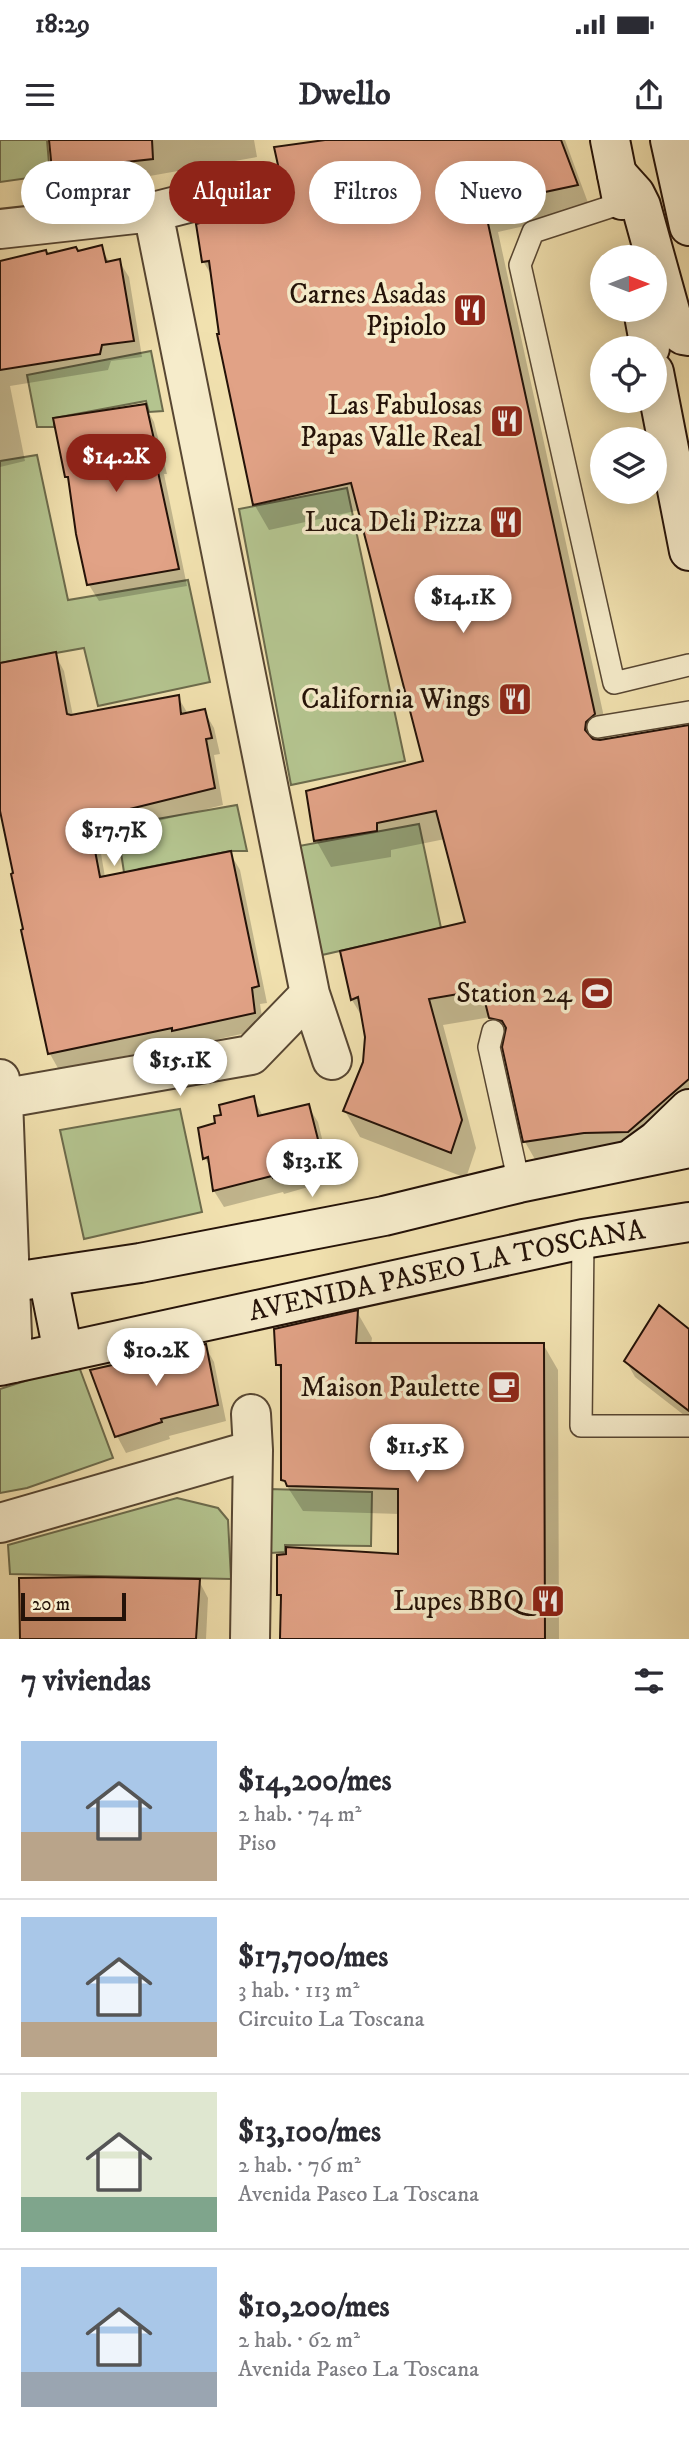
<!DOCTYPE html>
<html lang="es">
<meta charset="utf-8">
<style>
body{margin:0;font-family:"IM FELL DW Pica",serif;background:#f2f2f3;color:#2b2b33;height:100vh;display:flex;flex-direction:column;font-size:26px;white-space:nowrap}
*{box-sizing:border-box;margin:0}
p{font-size:23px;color:#7c7c81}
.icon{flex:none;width:38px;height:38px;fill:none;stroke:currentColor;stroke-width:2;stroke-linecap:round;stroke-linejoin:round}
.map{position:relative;height:1499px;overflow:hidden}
.drawer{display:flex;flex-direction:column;background:#fff;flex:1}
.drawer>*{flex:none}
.top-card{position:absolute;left:21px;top:21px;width:648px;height:63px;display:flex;gap:14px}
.needle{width:46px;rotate:90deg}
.buttons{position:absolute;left:590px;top:105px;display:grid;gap:14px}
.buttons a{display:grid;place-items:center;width:77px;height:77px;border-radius:50%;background:#fff;box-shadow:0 4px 18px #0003;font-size:35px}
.scale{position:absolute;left:21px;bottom:18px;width:105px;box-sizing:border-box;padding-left:7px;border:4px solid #241208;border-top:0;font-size:19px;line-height:24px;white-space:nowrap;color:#241208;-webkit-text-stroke:5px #f6eccb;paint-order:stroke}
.price{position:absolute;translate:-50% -60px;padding:0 16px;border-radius:24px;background:#fff;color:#222;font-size:23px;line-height:46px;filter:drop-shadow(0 2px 4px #0008)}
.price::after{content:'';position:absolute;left:50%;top:42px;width:21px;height:16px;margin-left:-10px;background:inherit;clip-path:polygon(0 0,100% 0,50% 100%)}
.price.selected{background:#8f2418;color:#fff}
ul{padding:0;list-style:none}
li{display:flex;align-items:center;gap:21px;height:175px;padding:0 21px}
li+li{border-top:2px solid #e1e1e2}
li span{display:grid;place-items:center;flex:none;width:196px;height:140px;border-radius:0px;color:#555}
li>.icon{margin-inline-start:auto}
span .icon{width:84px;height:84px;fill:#fffc;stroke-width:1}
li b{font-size:30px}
h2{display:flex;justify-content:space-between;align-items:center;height:84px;padding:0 21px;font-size:30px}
.pill{padding:0 24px;border-radius:32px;background:#fff;box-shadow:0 4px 18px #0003;font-size:24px;line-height:63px}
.pill.selected{background:#8f2418;color:#fff}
.status{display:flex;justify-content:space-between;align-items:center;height:49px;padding:0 35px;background:#fff;direction:ltr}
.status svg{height:19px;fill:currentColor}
header{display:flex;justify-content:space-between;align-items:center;height:91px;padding:0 21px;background:#fff;font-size:32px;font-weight:800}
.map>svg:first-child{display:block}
</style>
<div class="status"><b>18:29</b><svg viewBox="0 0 49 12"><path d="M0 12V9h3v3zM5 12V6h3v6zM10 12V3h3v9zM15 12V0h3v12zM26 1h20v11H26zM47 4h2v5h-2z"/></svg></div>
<header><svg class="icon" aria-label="menu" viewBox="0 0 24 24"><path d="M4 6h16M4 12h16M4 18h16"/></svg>Dwello<svg class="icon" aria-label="share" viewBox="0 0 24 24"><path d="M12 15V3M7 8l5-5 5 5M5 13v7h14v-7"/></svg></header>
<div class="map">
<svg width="689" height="1499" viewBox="0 0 689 1499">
<rect width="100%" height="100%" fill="#f1e1af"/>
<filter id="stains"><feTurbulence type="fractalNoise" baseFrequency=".00286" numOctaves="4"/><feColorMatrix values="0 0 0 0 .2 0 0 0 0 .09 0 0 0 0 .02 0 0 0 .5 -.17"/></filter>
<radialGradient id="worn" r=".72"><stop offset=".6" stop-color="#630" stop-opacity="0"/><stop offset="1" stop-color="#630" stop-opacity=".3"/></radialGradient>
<path fill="#b4c48f" stroke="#6c6b4c" stroke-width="2" d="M0 0H47L50 35 0 42Z
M151 211 163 271 149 272 146 261 54 278V287H37L27 235Z
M37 315 68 460 188 440 210 542 98 566 84 508 0 523V321Z
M347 348 405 621 291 645 239 369Z
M237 665 247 711H231L139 729 125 739 117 686Z
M419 684 441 788 322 815 299 706Z
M180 969 202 1072 84 1099 60 990Z
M78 1224 113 1318 27 1348 0 1353V1249Z
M269 1349 372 1352 371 1406 285 1405V1412L271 1413Z
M177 1358 218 1368 228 1380 231 1439 10 1434 8 1405Z"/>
<path fill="#0003" d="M51 0H254L257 17 144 37 63 46 53 29Z
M339 0H565L591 71 498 92 609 600 689 587V978L643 1018 540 1028 525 1002 504 907 505 902 491 877 443 885 476 1008 466 1038 360 997 345 971 365 923 367 897 364 880 352 860 342 812 467 784 445 699 391 710V717L331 727 316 700 425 622 360 370 269 390 254 364 213 138 203 121 236 80 289 68Z
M101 108 110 123 119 121 129 137 142 217 111 221 108 230 10 246 25 321 0 327V123L78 113Z
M145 265 154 282 167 334H164L187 446 99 461 89 445 78 394 71 343 67 337Z
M55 514 64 531 73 576 178 557 188 574 204 571 214 588 220 614 214 615 223 665 98 696 105 737 230 713 240 730 267 863 260 864 264 889 183 907 182 904 59 930 50 914 0 659V525Z
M253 958 263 976 308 966 318 982 332 1040 284 1054 283 1052 224 1067 214 1051 212 1031 205 1018 200 989 217 984 223 977Z
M357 1172 372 1198 371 1205 543 1204 558 1230 559 1499H283V1461L278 1454 400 1416V1374L303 1371 283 1340V1234L278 1225Z
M689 1191V1279L635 1237 626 1221Z
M205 1206 214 1222 226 1281 169 1296 170 1299 126 1313 117 1296Z
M21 1440 199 1441 208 1458 206 1499H21Z"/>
<path fill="#e1a286" stroke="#241208" stroke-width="2" d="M49 0H152L153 19 52 30Z
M325 0H561L578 45 484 65 595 574 586 582 585 590 593 599 600 600 689 585V939L628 992 584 993 523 1002 502 907 506 888 502 881 489 878 482 850 429 859 462 980 451 1013 343 971 363 922 365 897 358 857 351 860 340 811 465 782 436 671 377 683V691L314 701 306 651 423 621 351 343 253 365 217 194H219L209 121 202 122 196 84 234 74 236 78 287 66 274 7Z
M102 105 106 122 120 119 134 201 102 205 100 214 0 230V121L46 110 47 114 76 107 78 111Z
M146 264 158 317 155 318 179 429 87 445 76 394 68 337H65L53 278Z
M56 512 67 574 71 575 179 555 181 574 205 569 212 598 206 599 215 648 89 679 100 737 231 711 259 846 252 848 255 873 172 891V888L48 914 21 790 23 789 11 734 13 733 0 671V523Z
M254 956 258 976 309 964 324 1023 273 1038 272 1036 213 1051 208 1017 203 1019 198 988 215 983 214 976 221 975 219 965Z
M659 1165 689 1189V1271L624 1221Z
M358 1170 356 1203H544L545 1499H280L281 1455H277V1415L286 1414V1407L398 1414V1349L287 1346 285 1341 281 1340V1225H276L274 1189Z
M206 1204 218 1265 161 1279 162 1282 115 1297 90 1230Z
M92 1437 200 1439 196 1499H20L19 1438Z"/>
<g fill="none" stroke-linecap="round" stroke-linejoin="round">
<g stroke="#574632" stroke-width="24">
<path id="lane" d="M622 63 533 92 520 125 614 543 689 525
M598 587 689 572
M493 891 489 907 519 1043
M583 1099 581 1286H689"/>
</g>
<g stroke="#574632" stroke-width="42">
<path id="street" d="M153 72 310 854 332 920
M0 89 153 72 255 46
M0 939 3 959 13 1223
M0 959 251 915 310 854
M0 1383 253 1310
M250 1499 253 1310 251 1274"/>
</g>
<g stroke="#241208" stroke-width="42">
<g id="secondary">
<path d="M610 0 622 60"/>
<path d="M670 0 689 86"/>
<path d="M617 34 635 54 641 66 675 189 683 195 689 196"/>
<path d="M643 170 650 208"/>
<path d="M654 232 689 411"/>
<path d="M635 1016 657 1000 689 969"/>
<path d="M48 1137 63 1212"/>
<path d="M0 1144 140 1123 384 1076 519 1043 689 1008"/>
<path id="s1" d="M0 1226 583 1099 689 1082"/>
</g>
</g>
<use href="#lane" stroke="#f6eccb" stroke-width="21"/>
<use href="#street" stroke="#f6eccb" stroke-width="38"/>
<use href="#secondary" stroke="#f6eccb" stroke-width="38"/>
</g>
<defs>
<g id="restaurant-square" transform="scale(1.75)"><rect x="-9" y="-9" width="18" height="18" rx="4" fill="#8f2418" stroke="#f6eccb"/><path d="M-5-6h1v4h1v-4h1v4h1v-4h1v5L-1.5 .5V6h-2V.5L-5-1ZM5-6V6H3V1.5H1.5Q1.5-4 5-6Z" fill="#fff"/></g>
<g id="stadium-square" transform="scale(1.75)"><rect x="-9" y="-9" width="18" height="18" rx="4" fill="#8f2418" stroke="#f6eccb"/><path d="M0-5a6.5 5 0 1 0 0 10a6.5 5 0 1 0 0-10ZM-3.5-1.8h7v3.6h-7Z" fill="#fff"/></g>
<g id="cafe-square" transform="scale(1.75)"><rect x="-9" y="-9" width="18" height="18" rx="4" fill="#8f2418" stroke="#f6eccb"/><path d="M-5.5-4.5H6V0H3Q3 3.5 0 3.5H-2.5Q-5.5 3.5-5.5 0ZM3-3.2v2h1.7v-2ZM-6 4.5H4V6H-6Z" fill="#fff"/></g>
</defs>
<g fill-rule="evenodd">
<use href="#restaurant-square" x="470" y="170"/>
<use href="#restaurant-square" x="507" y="281"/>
<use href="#restaurant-square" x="506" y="382"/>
<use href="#restaurant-square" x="515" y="559"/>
<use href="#stadium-square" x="597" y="853"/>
<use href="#cafe-square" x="504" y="1247"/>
<use href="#restaurant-square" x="548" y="1461"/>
</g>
<g text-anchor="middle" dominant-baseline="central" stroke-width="7" stroke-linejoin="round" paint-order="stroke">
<g font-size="28" fill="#241208" stroke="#f6eccb" text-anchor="end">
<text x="446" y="154">Carnes Asadas<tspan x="446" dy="32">Pipiolo</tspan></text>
<text x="482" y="265">Las Fabulosas<tspan x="482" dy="32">Papas Valle Real</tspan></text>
<text x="482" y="382">Luca Deli Pizza</text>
<text x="490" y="559">California Wings</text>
<text x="572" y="853">Station 24</text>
<text x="480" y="1247">Maison Paulette</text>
<text x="524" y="1461">Lupes BBQ</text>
</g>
<g font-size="28" fill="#241208" stroke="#f6eccb">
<text stroke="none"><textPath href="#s1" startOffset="457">AVENIDA PASEO LA TOSCANA</textPath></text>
</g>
</g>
<rect width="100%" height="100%" filter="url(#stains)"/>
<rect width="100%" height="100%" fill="url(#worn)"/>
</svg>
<div class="buttons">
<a><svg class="needle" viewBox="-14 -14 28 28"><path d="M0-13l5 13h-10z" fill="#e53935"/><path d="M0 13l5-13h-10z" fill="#7c7c81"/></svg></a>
<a><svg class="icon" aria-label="locate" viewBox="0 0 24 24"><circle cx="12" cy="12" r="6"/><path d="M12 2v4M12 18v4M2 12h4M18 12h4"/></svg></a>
<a><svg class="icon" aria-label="layers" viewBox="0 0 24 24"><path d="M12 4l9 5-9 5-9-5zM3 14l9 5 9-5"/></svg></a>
</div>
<div class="scale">20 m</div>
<b class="price selected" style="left:116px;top:354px">$14.2K</b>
<b class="price" style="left:463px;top:495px">$14.1K</b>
<b class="price" style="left:114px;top:728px">$17.7K</b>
<b class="price" style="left:180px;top:958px">$15.1K</b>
<b class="price" style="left:312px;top:1059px">$13.1K</b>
<b class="price" style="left:156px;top:1248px">$10.2K</b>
<b class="price" style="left:417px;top:1344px">$11.5K</b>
<div class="top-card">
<a class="pill">Comprar</a>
<a class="pill selected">Alquilar</a>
<a class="pill">Filtros</a>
<a class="pill">Nuevo</a>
</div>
</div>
<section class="drawer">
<h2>7 viviendas<svg class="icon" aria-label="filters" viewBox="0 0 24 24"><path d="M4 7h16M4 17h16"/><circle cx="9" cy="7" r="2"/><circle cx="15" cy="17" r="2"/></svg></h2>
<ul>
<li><span style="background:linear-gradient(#a9c7e8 65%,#b9a48a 0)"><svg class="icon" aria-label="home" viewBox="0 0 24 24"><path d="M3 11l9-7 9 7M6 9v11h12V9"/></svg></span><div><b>$14,200/mes</b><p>2 hab. · 74 m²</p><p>Piso</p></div></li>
<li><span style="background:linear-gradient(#a9c7e8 75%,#b9a48a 0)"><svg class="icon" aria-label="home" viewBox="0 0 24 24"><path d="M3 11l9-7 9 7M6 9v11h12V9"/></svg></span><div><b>$17,700/mes</b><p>3 hab. · 113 m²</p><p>Circuito La Toscana</p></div></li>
<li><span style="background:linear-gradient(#dfe7d0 75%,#7fa58c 0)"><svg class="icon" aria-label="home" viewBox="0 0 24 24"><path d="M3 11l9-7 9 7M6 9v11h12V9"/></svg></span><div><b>$13,100/mes</b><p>2 hab. · 76 m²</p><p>Avenida Paseo La Toscana</p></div></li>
<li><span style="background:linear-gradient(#a9c7e8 75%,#9aa5b1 0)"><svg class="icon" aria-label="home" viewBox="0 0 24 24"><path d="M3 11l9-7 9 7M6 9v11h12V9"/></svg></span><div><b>$10,200/mes</b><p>2 hab. · 62 m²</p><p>Avenida Paseo La Toscana</p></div></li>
</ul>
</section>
